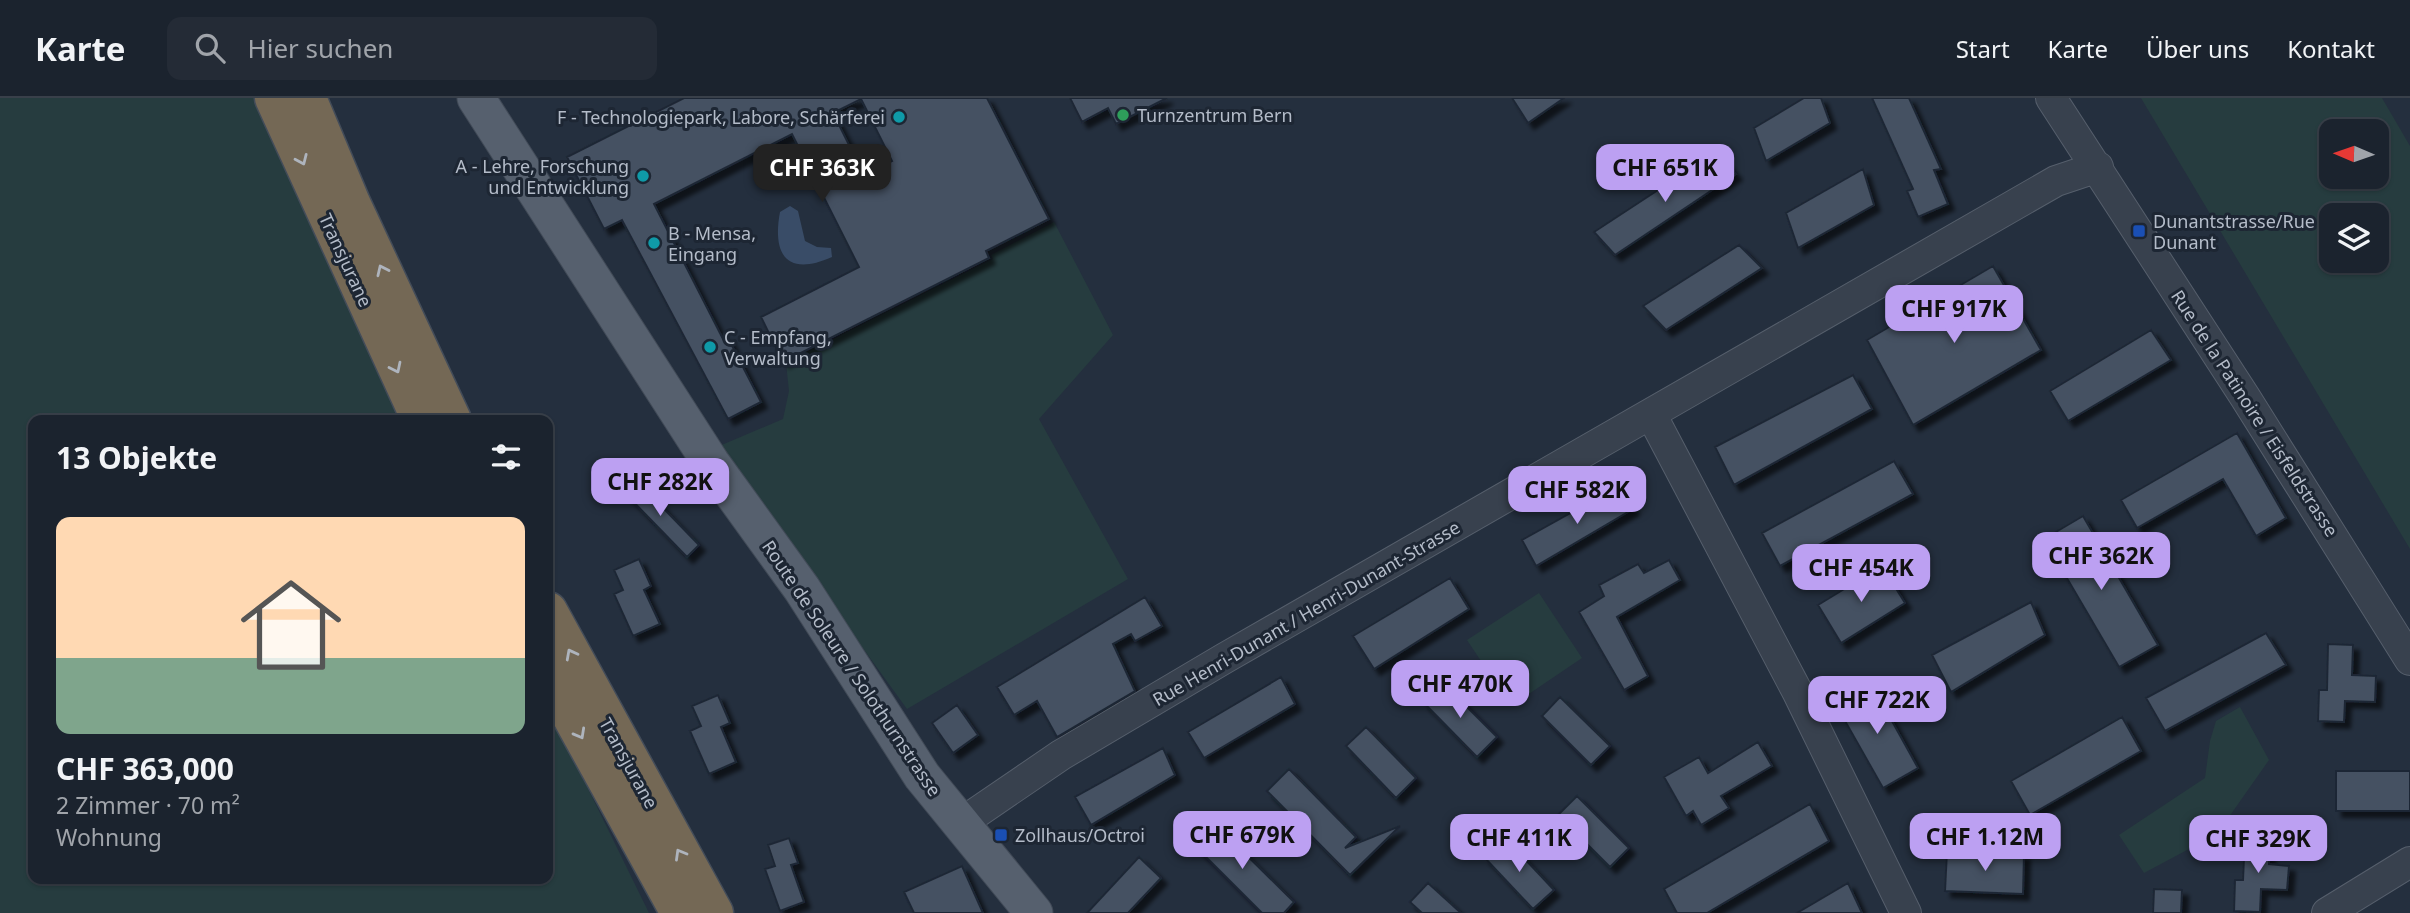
<!DOCTYPE html>
<html lang="de">
<meta charset="utf-8">
<style>
body{margin:0;font-family:"Noto Sans",sans-serif;background:#242b36;color:#f1f3f6;height:100vh;display:flex;flex-direction:column;font-size:26px;white-space:nowrap}
*{box-sizing:border-box;margin:0}
p{font-size:23px;color:#a0a4aa}
.icon{flex:none;width:38px;height:38px;fill:none;stroke:currentColor;stroke-width:2;stroke-linecap:round;stroke-linejoin:round}
.map{position:relative;flex:1;overflow:hidden}
.panel{position:absolute;left:28px;top:317px;width:525px;height:469px;display:flex;flex-direction:column;background:#1b232e;border-radius:14px;box-shadow:0 2px 5px #0004,0 0 0 2px #39404a}
.panel>*{flex:none}
.needle{width:46px;rotate:272deg}
.tools{position:absolute;left:2319px;top:21px;display:grid;gap:14px}
.tools a{display:grid;place-items:center;width:70px;height:70px;border-radius:14px;background:#1b232e;box-shadow:0 2px 5px #0004,0 0 0 2px #39404a;font-size:35px}
.price{position:absolute;translate:-50% -60px;padding:0 16px;border-radius:14px;background:#bca0f2;color:#111;font-size:23px;line-height:46px;filter:drop-shadow(0 2px 4px #0008)}
.price::after{content:'';position:absolute;left:50%;top:42px;width:21px;height:16px;margin-left:-10px;background:inherit;clip-path:polygon(0 0,100% 0,50% 100%)}
.price.on{background:#222;color:#fff}
ul{padding:0;list-style:none}
li{display:grid;align-content:center;gap:14px;height:371px;padding:0 28px}
li+li{border-top:2px solid #39404a}
li span{display:grid;place-items:center;height:217px;border-radius:14px;color:#555}
li>.icon{margin-inline-start:auto}
span .icon{width:126px;height:126px;fill:#fffc;stroke-width:1}
li b{font-size:30px}
h2{display:flex;justify-content:space-between;align-items:center;height:84px;padding:0 28px;font-size:30px}
header{display:flex;align-items:center;gap:42px;box-sizing:border-box;height:98px;padding:0 35px;background:#1b232e;border-bottom:2px solid #39404a}
header strong{font-size:33px}
nav{display:flex;gap:38px;margin-inline-start:auto;font-size:24px}
.search{width:490px;height:63px;background:#242b36;display:flex;align-items:center;gap:18px;box-sizing:border-box;padding:0 24px;border-radius:14px;color:#a0a4aa;font-size:26px}
.map>svg:first-child{display:block}
</style>
<header>
<strong>Karte</strong>
<div class="search"><svg class="icon" aria-label="search" viewBox="0 0 24 24"><circle cx="10" cy="10" r="6"/><path d="M15 15l6 6"/></svg>Hier suchen</div>
<nav><a>Start</a><a>Karte</a><a>Über uns</a><a>Kontakt</a></nav>
</header>
<div class="map">
<svg width="2410" height="815" viewBox="0 0 2410 815">
<defs>
<filter id="shadow"><feDropShadow dx="6" dy="6" stdDeviation="2" flood-color="#0009"/></filter>
</defs>
<rect width="100%" height="100%" fill="#242f3e"/>
<path fill="#263c3f" fill-rule="evenodd" d="M0 0H259L406 322H33V780H548V609L649 815H0Z
M2141 0H2382L2410 48V451ZM2331 33H2376V79H2331ZM2331 117H2376V163H2331Z
M1054 124 1113 237 1039 321 1128 481 907 611 717 349 783 321 789 293 786 265 993 161 991 157Z
M1539 495 1582 560 1511 608 1467 542Z
M2240 609 2269 662 2217 736 2144 775 2119 737 2205 680 2210 643 2216 623Z"/>
<path fill="#394c67" d="M790 108 798 113 805 143 817 149 831 150 832 159C787 179 772 157 780 114Z"/>
<path fill="#455162" stroke="#1f2835" stroke-width="2" fill-rule="evenodd" filter="url(#shadow)" d="M684 0H987L1049 121 986 153 989 160 783 264 761 219 859 169 792 36 654 106 723 241 727 238 761 304 728 321 622 122 604 131 567 59ZM861 1 892 63 864 77 833 15Z
M1070 0H1167L1116 26 1108 10 1082 24Z
M1512 0H1564L1528 25Z
M1804 0H1821L1830 25 1766 63 1754 30Z
M1872 0H1909L1941 71 1934 72 1948 106 1918 119 1907 93 1913 91Z
M1716 54 1736 76 1615 157 1594 134Z
M1863 71 1874 107 1798 150 1786 115Z
M1739 147 1762 170 1666 232 1643 208Z
M1993 168 2041 252 1913 327 1867 242Z
M2151 232 2171 262 2068 323 2050 293Z
M1853 277 1872 311 1734 387 1715 349Z
M2237 335 2286 420 2256 438 2223 381 2137 430 2121 402Z
M1894 363 1913 396 1780 468 1762 435Z
M634 380 699 447 687 459 622 392Z
M1619 388 1633 411 1536 468 1522 442Z
M2083 418 2158 547 2119 569 2044 441Z
M639 461 651 488 644 492 660 526 633 538 614 496 623 492 614 472Z
M1669 462 1680 482 1617 519 1648 578 1624 592 1579 514 1604 498 1599 487 1638 466 1644 475Z
M1882 468 1905 505 1841 545 1818 507Z
M1450 480 1469 511 1374 571 1353 538Z
M1145 499 1162 528 1135 543 1131 536 1113 546 1135 593 1057 639 1037 603 1014 617 997 589Z
M2031 504 2045 537 1951 594 1932 557Z
M2266 535 2286 567 2165 633 2146 600Z
M2328 546 2353 547 2352 577 2376 578 2375 604 2345 603 2344 624 2318 623 2319 592H2327Z
M1281 579 1295 606 1204 660 1188 634Z
M1443 585 1497 639 1477 659 1423 604Z
M1872 587 1918 670 1883 690 1836 607Z
M718 597 730 625 721 629 736 664 709 676 690 633 701 628 692 608Z
M1560 599 1610 648 1591 667 1542 618Z
M957 607 978 637 953 655 932 625Z
M2122 619 2141 653 2030 717 2011 683Z
M1366 629 1416 680 1396 700 1346 648Z
M1758 644 1772 668 1721 698 1729 710 1701 727 1693 713 1686 718 1664 679 1699 659 1708 675Z
M1163 650 1175 677 1091 727 1075 699Z
M1289 671 1356 739 1345 750 1400 728 1350 777 1267 693Z
M2336 673H2410V713H2336Z
M1577 698 1629 750 1610 769 1558 717Z
M1810 706 1829 743 1707 815H1677L1664 791Z
M1213 724 1294 804 1284 815H1262L1192 745Z
M2245 738 2270 739 2269 766 2289 768 2287 792 2261 791 2260 814 2234 813 2235 782H2243Z
M789 740 798 765 791 767 804 804 780 813 765 771 775 768 768 747Z
M1505 740 1554 792 1533 811 1484 759Z
M1947 753 2024 756 2023 796 1945 793Z
M1139 759 1161 780 1128 815H1087Z
M962 768 983 815H914L904 794Z
M1428 785 1461 815H1422L1410 804Z
M1848 785 1862 815H1797Z
M2154 791 2182 792 2181 815H2153Z"/>
<g fill="none" stroke-linecap="round" stroke-linejoin="round">
<g stroke="#565f6c" stroke-width="32">
<path id="minor" d="M2051 0 2245 299 2410 562
M1652 318 1797 593 1906 815
M960 726 1061 657 1225 560 2056 83 2098 69
M2327 815 2410 764"/>
</g>
<g stroke="#414a57" stroke-width="39">
<path id="major" d="M476 0 711 365 802 491 922 678 1034 815"/>
</g>
<g stroke="#434c59" stroke-width="41">
<path id="highway" d="M274 0 421 322
M307 0 351 105 452 322
M548 513 714 815
M548 576 680 815"/>
</g>
<use href="#minor" stroke="#38414e" stroke-width="30"/>
<use href="#major" stroke="#56606e" stroke-width="37"/>
<use href="#highway" stroke="#746855" stroke-width="38"/>
</g>
<defs><path id="oneway-chevron" d="M-2-3.5L2.5 0L-2 3.5" fill="none" stroke-width="1.6" stroke-linecap="round" stroke-linejoin="round" transform="scale(1.75)"/></defs>
<g stroke="#aeb4bd">
<use href="#oneway-chevron" transform="translate(302 62) rotate(66)"/>
<use href="#oneway-chevron" transform="translate(382 172) rotate(-115)"/>
<use href="#oneway-chevron" transform="translate(396 270) rotate(64)"/>
<use href="#oneway-chevron" transform="translate(571 556) rotate(-118)"/>
<use href="#oneway-chevron" transform="translate(580 636) rotate(61)"/>
<use href="#oneway-chevron" transform="translate(680 756) rotate(-120)"/>
</g>
<circle fill="#2e9e5b" stroke="#1d2633" stroke-width="2.5" cx="1123" cy="17" r="7"/>
<g fill="#0f9aa8" stroke="#1d2633" stroke-width="2.5">
<circle cx="899" cy="19" r="7"/>
<circle cx="643" cy="78" r="7"/>
<circle cx="654" cy="145" r="7"/>
<circle cx="710" cy="249" r="7"/>
</g>
<g fill="#1a4fb4" stroke="#1d2633" stroke-width="2.5">
<rect x="2132" y="126" width="14" height="14" rx="3.5"/>
<rect x="994" y="730" width="14" height="14" rx="3.5"/>
</g>
<g text-anchor="middle" dominant-baseline="central" stroke-width="6" stroke-linejoin="round" paint-order="stroke">
<g font-size="18" fill="#b4bcc9" stroke="#1d2633" text-anchor="start">
<text x="1137" y="17">Turnzentrum Bern</text>
<text x="885" y="19" text-anchor="end">F - Technologiepark, Labore, Schärferei</text>
<text x="629" y="68" text-anchor="end">A - Lehre, Forschung<tspan x="629" dy="21">und Entwicklung</tspan></text>
<text x="2153" y="123">Dunantstrasse/Rue<tspan x="2153" dy="21">Dunant</tspan></text>
<text x="668" y="135">B - Mensa,<tspan x="668" dy="21">Eingang</tspan></text>
<text x="724" y="239">C - Empfang,<tspan x="724" dy="21">Verwaltung</tspan></text>
<text x="1015" y="737">Zollhaus/Octroi</text>
</g>
<g font-size="18" fill="#b4bcc9" stroke="#1d2633">
<text transform="translate(346 162) rotate(65)">Transjurane</text>
<text transform="translate(2255 315) rotate(57)">Rue de la Patinoire / Eisfeldstrasse</text>
<text transform="translate(1306 515) rotate(-30)">Rue Henri-Dunant / Henri-Dunant-Strasse</text>
<text transform="translate(852 570) rotate(56)">Route de Soleure / Solothurnstrasse</text>
<text transform="translate(629 665) rotate(61)">Transjurane</text>
</g>
</g>
</svg>
<div class="tools">
<a><svg class="needle" viewBox="-14 -14 28 28"><path d="M0-13l5 13h-10z" fill="#e53935"/><path d="M0 13l5-13h-10z" fill="#a0a4aa"/></svg></a>
<a><svg class="icon" aria-label="layers" viewBox="0 0 24 24"><path d="M12 4l9 5-9 5-9-5zM3 14l9 5 9-5"/></svg></a>
</div>
<b class="price on" style="left:822px;top:106px">CHF 363K</b>
<b class="price" style="left:1665px;top:106px">CHF 651K</b>
<b class="price" style="left:1954px;top:247px">CHF 917K</b>
<b class="price" style="left:660px;top:420px">CHF 282K</b>
<b class="price" style="left:1577px;top:428px">CHF 582K</b>
<b class="price" style="left:2101px;top:494px">CHF 362K</b>
<b class="price" style="left:1861px;top:506px">CHF 454K</b>
<b class="price" style="left:1460px;top:622px">CHF 470K</b>
<b class="price" style="left:1877px;top:638px">CHF 722K</b>
<b class="price" style="left:1242px;top:773px">CHF 679K</b>
<b class="price" style="left:1985px;top:775px">CHF 1.12M</b>
<b class="price" style="left:1519px;top:776px">CHF 411K</b>
<b class="price" style="left:2258px;top:777px">CHF 329K</b>
<section class="panel">
<h2>13 Objekte<svg class="icon" aria-label="filters" viewBox="0 0 24 24"><path d="M4 7h16M4 17h16"/><circle cx="9" cy="7" r="2"/><circle cx="15" cy="17" r="2"/></svg></h2>
<ul>
<li><span style="background:linear-gradient(#ffd9b3 65%,#7fa58c 0)"><svg class="icon" aria-label="home" viewBox="0 0 24 24"><path d="M3 11l9-7 9 7M6 9v11h12V9"/></svg></span><div><b>CHF 363,000</b><p>2 Zimmer · 70 m²</p><p>Wohnung</p></div></li>
</ul>
</section>
</div>
